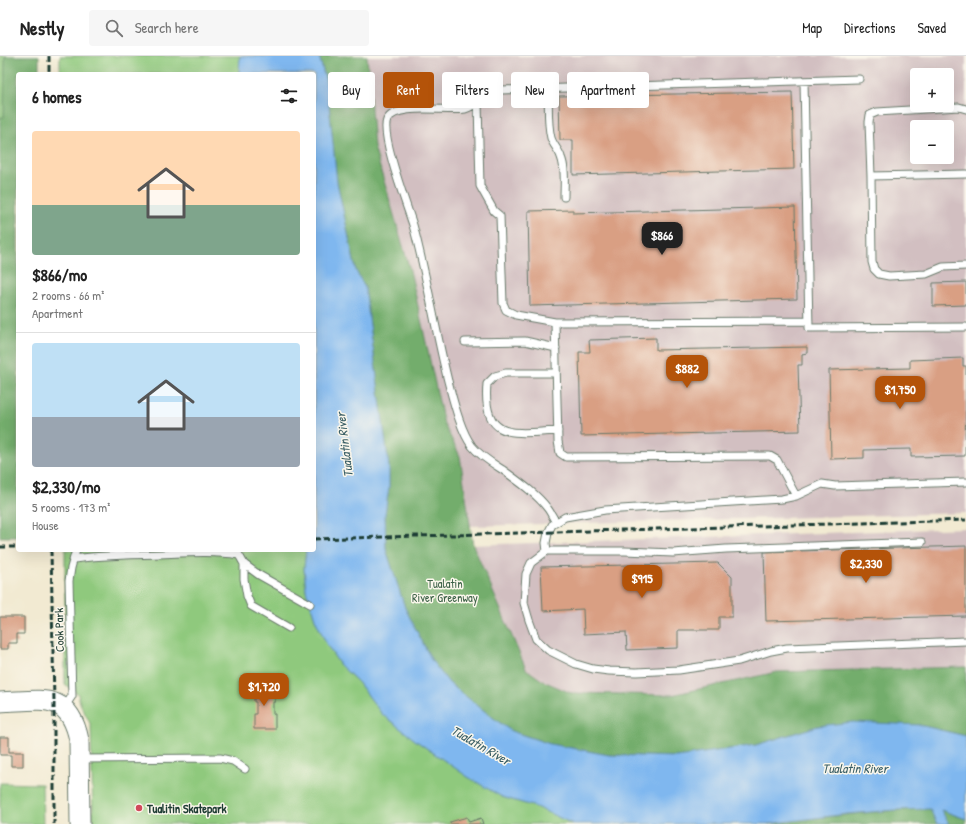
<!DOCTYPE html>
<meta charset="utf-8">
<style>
body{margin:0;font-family:"Patrick Hand",sans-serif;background:#f6f6f6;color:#222;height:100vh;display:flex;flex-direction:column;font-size:15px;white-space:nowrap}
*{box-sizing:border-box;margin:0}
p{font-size:13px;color:#767676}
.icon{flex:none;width:22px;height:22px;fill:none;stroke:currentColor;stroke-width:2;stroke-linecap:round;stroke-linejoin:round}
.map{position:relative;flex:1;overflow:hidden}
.side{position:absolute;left:16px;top:16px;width:300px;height:480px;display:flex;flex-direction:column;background:#fff;border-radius:4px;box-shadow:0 4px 16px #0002}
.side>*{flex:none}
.guide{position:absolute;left:328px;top:16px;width:380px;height:36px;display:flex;gap:8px}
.buttons{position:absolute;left:910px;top:12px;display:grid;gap:8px}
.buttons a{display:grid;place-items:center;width:44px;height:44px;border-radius:4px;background:#fff;box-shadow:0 4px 16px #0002;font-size:20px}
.price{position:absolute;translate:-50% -34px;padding:0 9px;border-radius:8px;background:#b45309;color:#fff;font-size:13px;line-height:26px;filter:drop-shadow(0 1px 2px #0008)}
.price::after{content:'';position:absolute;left:50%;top:24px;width:12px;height:9px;margin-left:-6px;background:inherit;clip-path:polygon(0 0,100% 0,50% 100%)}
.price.current{background:#222;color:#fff}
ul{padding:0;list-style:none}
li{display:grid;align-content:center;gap:8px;height:212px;padding:0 16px}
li+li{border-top:1px solid #e0e0e0}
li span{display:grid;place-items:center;height:124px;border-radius:4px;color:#555}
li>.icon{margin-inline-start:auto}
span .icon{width:72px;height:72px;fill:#fffc;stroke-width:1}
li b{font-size:17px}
h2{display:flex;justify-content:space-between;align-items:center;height:48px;padding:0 16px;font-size:17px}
.chip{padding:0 14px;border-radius:4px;background:#fff;box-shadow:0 4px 16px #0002;font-size:14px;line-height:36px}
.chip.current{background:#b45309;color:#fff}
header{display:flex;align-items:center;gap:24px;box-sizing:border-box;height:56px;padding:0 20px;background:#fff;border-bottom:1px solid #e0e0e0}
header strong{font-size:19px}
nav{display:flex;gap:22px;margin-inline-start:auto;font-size:14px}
.search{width:280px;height:36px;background:#f6f6f6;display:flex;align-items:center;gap:10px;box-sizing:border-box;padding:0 14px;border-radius:4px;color:#767676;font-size:15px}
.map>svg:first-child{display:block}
</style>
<header>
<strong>Nestly</strong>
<div class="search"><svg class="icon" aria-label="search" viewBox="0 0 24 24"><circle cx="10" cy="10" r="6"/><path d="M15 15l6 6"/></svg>Search here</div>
<nav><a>Map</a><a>Directions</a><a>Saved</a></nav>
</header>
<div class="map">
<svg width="966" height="768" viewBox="0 0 966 768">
<rect width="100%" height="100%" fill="#fbf7ec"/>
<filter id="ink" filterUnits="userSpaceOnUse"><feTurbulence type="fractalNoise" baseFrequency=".025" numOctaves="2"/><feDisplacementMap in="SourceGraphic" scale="8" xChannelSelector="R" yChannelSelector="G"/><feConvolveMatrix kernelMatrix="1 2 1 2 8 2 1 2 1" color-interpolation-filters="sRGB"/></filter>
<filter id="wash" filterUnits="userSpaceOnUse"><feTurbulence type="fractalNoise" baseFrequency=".012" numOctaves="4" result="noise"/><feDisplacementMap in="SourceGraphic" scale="16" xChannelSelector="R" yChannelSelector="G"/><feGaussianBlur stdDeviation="0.9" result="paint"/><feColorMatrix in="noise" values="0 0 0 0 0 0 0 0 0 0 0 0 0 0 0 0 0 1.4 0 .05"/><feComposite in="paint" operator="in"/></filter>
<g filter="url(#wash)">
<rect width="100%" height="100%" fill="#f2ead2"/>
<path fill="#d2bfc1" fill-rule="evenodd" d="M367 0H966V457L470 470 460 400 444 368 410 214 374 91ZM917 19H947V49H917ZM917 71H947V101H917Z
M966 472V611L777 616 672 639 571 637 543 625 526 613 473 489Z"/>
<path fill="#8fc97d" stroke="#578358" d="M0 0H5L4 61 0 62Z
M60 0H240L239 18H60Z
M65 494H306L304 512 306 534 315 563 327 589 340 609 358 626 382 658 415 684 468 721 502 741 536 751 573 768H93L91 670C87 659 79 650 78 638L65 628Z
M0 727 42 728 43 768H0Z"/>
<path fill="#73ad6c" stroke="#497550" d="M5 0H39V18H18V481H0V62L4 61Z
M319 0H367L374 91 410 214 444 368 460 400 473 489 526 613 543 625 571 637 672 639 777 616 966 611V680L919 669 818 670 756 689 677 701 609 699 550 688 511 675 492 661 449 627 432 605 405 552 386 493 385 458 389 431V411L365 232 356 215 337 126 327 30Z
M937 752 966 763V768H768C824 761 880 754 937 752Z"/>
<path fill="#7fb7ef" stroke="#4f7a92" d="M240 0H319L327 30 337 126 356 215 365 232 389 411V431L385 458 386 493 405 552 432 605 449 627 492 661 511 675 550 688 609 699 677 701 756 689 818 670 853 666 919 669 966 680V763L941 754 949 768H937L930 753 895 754 847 758 768 768H573L536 751 502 741 468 721 415 684 382 658 358 626 340 609 327 589 315 563 306 534 304 512 306 494H314V18H239Z"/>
<g id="blocks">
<path fill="#d99f83" d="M792 36 794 113 573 119V84H560L559 40Z
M795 151 797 243 530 250 528 155 573 154V157Z
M966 226V249L933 250V227Z
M656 282V294L807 291V297L802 298V309H798L800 375 581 380 579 296H590L589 284Z
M963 302V310H966L965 400 911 401V393L864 394V402L831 403 829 314 910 312V304Z
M966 490V560L766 565 764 496Z
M718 507 732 521V561H719V574H678V592L627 594 626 576 584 578 583 553 543 555 541 511Z
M0 561H24V578H17V587H8V593H0Z
M254 629H275V646H273V658H275V673H254V658H256V646H254Z
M0 681H9V696H23V710H11V699H0Z
M467 761 469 766 481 762 483 768H450V766Z"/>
</g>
</g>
<g filter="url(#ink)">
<use href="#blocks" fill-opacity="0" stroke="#697a6b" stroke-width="1"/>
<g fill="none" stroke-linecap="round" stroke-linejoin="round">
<g stroke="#697a6b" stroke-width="9">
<path id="service" d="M804 25 809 272 966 271
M548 33C549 48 547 67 551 82 553 89 559 94 561 101 566 113 564 128 564 141
M478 46 480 130 494 155 500 160 503 247 506 254 516 259 555 266 809 265
M966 53 959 51 877 56 870 59 869 66 871 120 872 206 874 213 879 218 889 220 926 218 943 211 966 210
M871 120 966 118
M555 266 558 385 560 397 566 401 770 400 777 404 796 440
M465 286 525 285 556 292
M556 317H506L495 320 487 328C482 386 515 377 558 375
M556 466C553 462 551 457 548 453 537 438 518 425 503 414 492 407 480 400 472 390 460 374 453 343 448 325 435 273 427 220 413 169 407 150 380 79 387 64 396 46 447 56 465 53 474 51 482 42 490 37 493 35 498 35 502 34L859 23
M922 486 726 493 673 497 625 495H547L531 507 526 518 524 547 529 564 536 583 548 594 576 608 593 613 609 615 636 616 679 614 739 605 771 595 787 592 966 585
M547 495 546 487 548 477 552 469 565 461 605 454 782 443 796 440 822 428 835 430 966 426
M74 503C102 499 131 499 160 498 186 497 213 495 239 499L244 508V523L247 540 251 550 289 572
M244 508 259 519 310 548
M64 652 72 640 69 525 71 512 76 494
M80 703 220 702 233 705 245 713"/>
</g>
<g stroke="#697a6b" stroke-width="21">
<path id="secondary" d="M0 646C40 645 69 634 79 684L80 768"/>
</g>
<use href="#service" stroke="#fff" stroke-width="7"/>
<use href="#secondary" stroke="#fff" stroke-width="19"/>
<path stroke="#1f3d34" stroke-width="3" stroke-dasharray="6 3" stroke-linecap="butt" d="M49 0V18
M314 483 966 464
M0 491H18
M51 494 54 646V768"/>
</g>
</g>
<circle fill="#d1495b" stroke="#fbf7ec" stroke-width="1.5" cx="139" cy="752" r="4"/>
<g text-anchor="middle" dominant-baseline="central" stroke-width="3" stroke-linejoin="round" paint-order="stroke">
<g font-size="12" fill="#3b6046" stroke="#fbf7ec">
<text x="445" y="527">Tualatin<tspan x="445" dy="14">River Greenway</tspan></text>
</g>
<g font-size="12" fill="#1f3d34" stroke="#fbf7ec">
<text transform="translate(59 574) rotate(-91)">Cook Park</text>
</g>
<g font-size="12" font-weight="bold" fill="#1f3d34" stroke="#fbf7ec" text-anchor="start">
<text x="147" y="752">Tualitin Skatepark</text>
</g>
<g font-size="13" font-style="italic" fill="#375c63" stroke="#fbf7ec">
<text transform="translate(344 389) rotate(-97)">Tualatin River</text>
<text transform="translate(481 689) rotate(30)">Tualatin River</text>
<text x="855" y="712">Tualatin River</text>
</g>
</g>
</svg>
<div class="buttons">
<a>+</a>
<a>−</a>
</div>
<b class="price current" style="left:662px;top:200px">$866</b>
<b class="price" style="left:687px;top:333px">$882</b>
<b class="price" style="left:900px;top:354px">$1,750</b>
<b class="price" style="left:866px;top:528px">$2,330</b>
<b class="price" style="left:642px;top:543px">$915</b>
<b class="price" style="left:264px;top:651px">$1,720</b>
<div class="guide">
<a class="chip">Buy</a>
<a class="chip current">Rent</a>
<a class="chip">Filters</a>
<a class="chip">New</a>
<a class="chip">Apartment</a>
</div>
<section class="side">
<h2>6 homes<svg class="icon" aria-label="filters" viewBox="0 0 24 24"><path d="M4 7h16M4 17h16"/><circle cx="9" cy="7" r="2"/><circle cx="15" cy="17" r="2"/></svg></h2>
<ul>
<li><span style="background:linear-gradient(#ffd9b3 60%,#7fa58c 0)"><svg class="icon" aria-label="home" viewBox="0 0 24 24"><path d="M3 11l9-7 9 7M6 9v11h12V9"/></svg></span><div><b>$866/mo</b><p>2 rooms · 66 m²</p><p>Apartment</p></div></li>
<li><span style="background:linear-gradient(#bfe0f5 60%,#9aa5b1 0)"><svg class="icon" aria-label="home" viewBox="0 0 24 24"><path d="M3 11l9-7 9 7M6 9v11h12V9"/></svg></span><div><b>$2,330/mo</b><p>5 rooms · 173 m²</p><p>House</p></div></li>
</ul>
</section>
</div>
